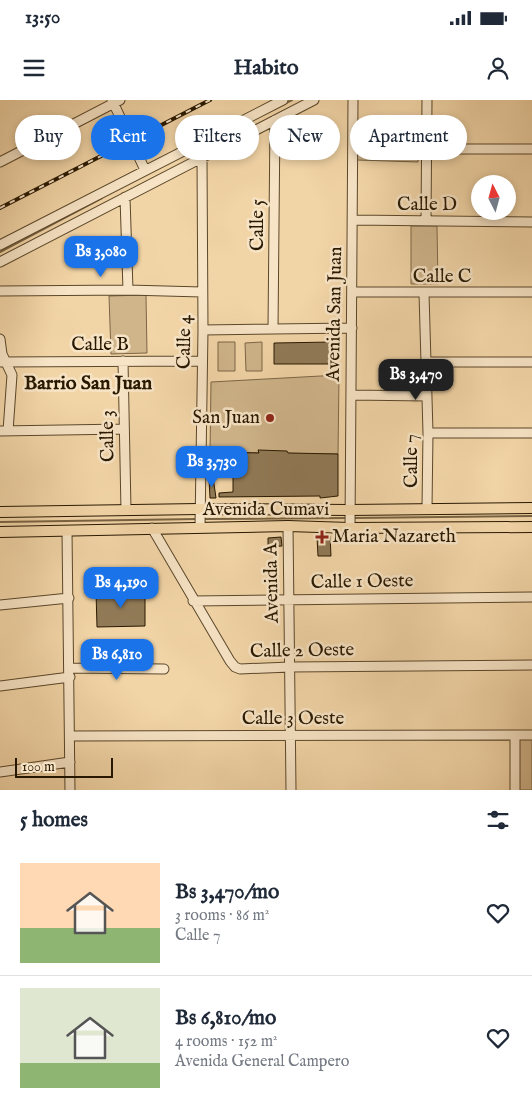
<!DOCTYPE html>
<meta charset="utf-8">
<style>
body{margin:0;font-family:"IM FELL English",serif;background:#f2f2f3;color:#1f2937;height:100vh;display:flex;flex-direction:column;font-size:19px;white-space:nowrap}
*{box-sizing:border-box;margin:0}
p{font-size:16px;color:#747a83}
.icon{flex:none;width:28px;height:28px;fill:none;stroke:currentColor;stroke-width:2;stroke-linecap:round;stroke-linejoin:round}
.map{position:relative;height:690px;overflow:hidden}
.details{display:flex;flex-direction:column;background:#fff;flex:1}
.details>*{flex:none}
.guide{position:absolute;left:15px;top:15px;width:502px;height:45px;display:flex;gap:10px}
.needle{width:32px;rotate:354deg}
.tools{position:absolute;left:471px;top:75px;display:grid;gap:10px}
.tools a{display:grid;place-items:center;width:45px;height:45px;border-radius:50%;background:#fff;box-shadow:0 2px 8px #0003;font-size:25px}
.scale{position:absolute;left:15px;bottom:12px;width:98px;box-sizing:border-box;padding-left:5px;border:2px solid #281800;border-top:0;font-size:14px;line-height:18px;white-space:nowrap;color:#281800;-webkit-text-stroke:4px #f7e4c6;paint-order:stroke}
.price{position:absolute;translate:-50% -42px;padding:0 11px;border-radius:10px;background:#1a73e8;color:#fff;font-size:16px;line-height:32px;filter:drop-shadow(0 1px 2px #0008)}
.price::after{content:'';position:absolute;left:50%;top:30px;width:15px;height:11px;margin-left:-8px;background:inherit;clip-path:polygon(0 0,100% 0,50% 100%)}
.price.current{background:#222;color:#fff}
ul{padding:0;list-style:none}
li{display:flex;align-items:center;gap:15px;height:125px;padding:0 20px}
li+li{border-top:1px solid #e0e1e3}
li span{display:grid;place-items:center;flex:none;width:140px;height:100px;border-radius:0px;color:#555}
li>.icon{margin-inline-start:auto}
span .icon{width:60px;height:60px;fill:#fffc;stroke-width:1}
li b{font-size:21px}
h2{display:flex;justify-content:space-between;align-items:center;height:60px;padding:0 20px;font-size:21px}
.chip{padding:0 18px;border-radius:22px;background:#fff;box-shadow:0 2px 8px #0003;font-size:18px;line-height:45px}
.chip.current{background:#1a73e8;color:#fff}
.status{display:flex;justify-content:space-between;align-items:center;height:35px;padding:0 25px;background:#fff;direction:ltr}
.status svg{height:14px;fill:currentColor}
header{display:flex;justify-content:space-between;align-items:center;height:65px;padding:0 20px;background:#fff;font-size:22px;font-weight:700}
.map>svg:first-child{display:block}
</style>
<div class="status"><b>13:50</b><svg viewBox="0 0 49 12"><path d="M0 12V9h3v3zM5 12V6h3v6zM10 12V3h3v9zM15 12V0h3v12zM26 1h20v11H26zM47 4h2v5h-2z"/></svg></div>
<header><svg class="icon" aria-label="menu" viewBox="0 0 24 24"><path d="M4 6h16M4 12h16M4 18h16"/></svg>Habito<svg class="icon" aria-label="person" viewBox="0 0 24 24"><circle cx="12" cy="8" r="4"/><path d="M4 21q1-7 8-7t8 7"/></svg></header>
<div class="map">
<svg width="532" height="690" viewBox="0 0 532 690">
<rect width="100%" height="100%" fill="#f2d5a7"/>
<filter id="stains"><feTurbulence type="fractalNoise" baseFrequency=".004" numOctaves="4"/><feColorMatrix values="0 0 0 0 .2 0 0 0 0 .09 0 0 0 0 .02 0 0 0 .5 -.17"/></filter>
<radialGradient id="worn" r=".72"><stop offset=".6" stop-color="#630" stop-opacity="0"/><stop offset="1" stop-color="#630" stop-opacity=".3"/></radialGradient>
<path fill="#d0b58b" stroke="#7c6646" d="M358 34 419 36 418 62 357 60Z
M411 126H437L438 184H411Z
M146 195 147 253 111 254 109 196Z
M218 242H235V271H218Z
M262 242V271H246L245 243Z
M339 275 338 354 210 352 211 282Z
M125 469V486L96 487V470Z
M522 638H532V690H518L519 641Z"/>
<g fill="none" stroke-linecap="round" stroke-linejoin="round">
<path stroke="#786342" stroke-width="2" d="M284 4 292 0
M0 152 102 98
M352 418 532 416
M202 419 348 418
M0 422 198 419"/>
</g>
<path fill="#917a57" stroke="#281800" d="M333 242 334 264H274V243Z
M258 350 287 351 288 353 338 354V396L320 398V396L219 397V393L233 392V369H210V362H216V352L259 353Z
M213 377 216 398H210L209 378Z
M330 436 331 456H318L317 437Z
M281 437 282 446 268 447V438Z
M96 492H145V526L97 527Z"/>
<g fill="none" stroke-linecap="round" stroke-linejoin="round">
<g stroke="#5a472a" stroke-width="11">
<path id="minor" d="M112 0 145 70
M427 49H532
M0 62 120 0
M125 97 128 190
M352 120 532 122
M426 121 427 0
M0 145 283 0
M0 162 314 0
M0 191 128 190 202 192
M353 192H532
M424 193 428 333 427 408
M273 229 275 20
M203 230 352 228
M0 239 2 254 12 275 8 331
M123 261 126 410
M0 262 201 261
M426 262H532
M351 295 427 296
M0 331 124 329
M428 333H532
M288 426 291 690
M200 427 203 230 202 58
M152 428 230 561 235 567 240 569 290 567 532 565
M350 428 353 0
M67 431 70 690
M193 501 532 497
M0 505 69 498
M70 568 164 569
M0 586 70 577
M515 635V690
M71 636 532 635
M0 672 70 662"/>
</g>
<g stroke="#281800" stroke-width="12">
<path id="major" d="M0 412 199 409 349 410 532 408
M0 432 288 426 350 428 532 427"/>
</g>
<use href="#minor" stroke="#f7e4c6" stroke-width="9"/>
<use href="#major" stroke="#f2d5a7" stroke-width="10"/>
<g stroke="#281800" stroke-width="4">
<path id="rail" d="M0 108 210 0"/>
</g>
<use href="#rail" stroke="#f7e4c6" stroke-width="2" stroke-dasharray="5.5" stroke-linecap="butt"/>
</g>
<g fill="#8f2418" stroke="#f7e4c6" stroke-width="2">
<circle cx="270" cy="318" r="5"/>
<path d="M319.5 429.5h5v5h5v5h-5v5h-5v-5h-5v-5h5z"/>
</g>
<g text-anchor="middle" dominant-baseline="central" stroke-width="5" stroke-linejoin="round" paint-order="stroke">
<g font-size="19" fill="#281800" stroke="#f7e4c6">
<text x="427" y="105">Calle D</text>
<text transform="translate(258 125) rotate(-90)">Calle 5</text>
<text x="442" y="177">Calle C</text>
<text transform="translate(335 214) rotate(-89)">Avenida San Juan</text>
<text transform="translate(185 242) rotate(-89)">Calle 4</text>
<text x="100" y="245">Calle B</text>
<text transform="translate(108 336) rotate(-91)">Calle 3</text>
<text transform="translate(412 361) rotate(-90)">Calle 7</text>
<text x="266" y="410">Avenida Cumavi</text>
<text transform="translate(362 482) rotate(-1)">Calle 1 Oeste</text>
<text transform="translate(272 483) rotate(-91)">Avenida A</text>
<text transform="translate(302 551) rotate(-1)">Calle 2 Oeste</text>
<text x="293" y="619">Calle 3 Oeste</text>
</g>
<g font-size="19" fill="#281800" stroke="#f7e4c6" text-anchor="end">
<text x="260" y="318">San Juan</text>
<text x="332" y="437" text-anchor="start">Maria Nazareth</text>
</g>
<g font-size="20" font-weight="bold" fill="#281800" stroke="#f7e4c6">
<text x="88" y="283">Barrio San Juan</text>
</g>
</g>
<rect width="100%" height="100%" filter="url(#stains)"/>
<rect width="100%" height="100%" fill="url(#worn)"/>
</svg>
<div class="tools">
<a><svg class="needle" viewBox="-14 -14 28 28"><path d="M0-13l5 13h-10z" fill="#e53935"/><path d="M0 13l5-13h-10z" fill="#747a83"/></svg></a>
</div>
<div class="scale">100 m</div>
<b class="price" style="left:101px;top:178px">Bs 3,080</b>
<b class="price current" style="left:416px;top:301px">Bs 3,470</b>
<b class="price" style="left:212px;top:388px">Bs 3,730</b>
<b class="price" style="left:121px;top:509px">Bs 4,190</b>
<b class="price" style="left:117px;top:581px">Bs 6,810</b>
<div class="guide">
<a class="chip">Buy</a>
<a class="chip current">Rent</a>
<a class="chip">Filters</a>
<a class="chip">New</a>
<a class="chip">Apartment</a>
</div>
</div>
<section class="details">
<h2>5 homes<svg class="icon" aria-label="filters" viewBox="0 0 24 24"><path d="M4 7h16M4 17h16"/><circle cx="9" cy="7" r="2"/><circle cx="15" cy="17" r="2"/></svg></h2>
<ul>
<li><span style="background:linear-gradient(#ffd9b3 65%,#8fb573 0)"><svg class="icon" aria-label="home" viewBox="0 0 24 24"><path d="M3 11l9-7 9 7M6 9v11h12V9"/></svg></span><div><b>Bs 3,470/mo</b><p>3 rooms · 86 m²</p><p>Calle 7</p></div><svg class="icon" aria-label="heart" viewBox="0 0 24 24"><path d="M12 20l-8-8c-3-5 5-10 8-4 3-6 11-1 8 4z"/></svg></li>
<li><span style="background:linear-gradient(#dfe7d0 75%,#8fb573 0)"><svg class="icon" aria-label="home" viewBox="0 0 24 24"><path d="M3 11l9-7 9 7M6 9v11h12V9"/></svg></span><div><b>Bs 6,810/mo</b><p>4 rooms · 152 m²</p><p>Avenida General Campero</p></div><svg class="icon" aria-label="heart" viewBox="0 0 24 24"><path d="M12 20l-8-8c-3-5 5-10 8-4 3-6 11-1 8 4z"/></svg></li>
</ul>
</section>
